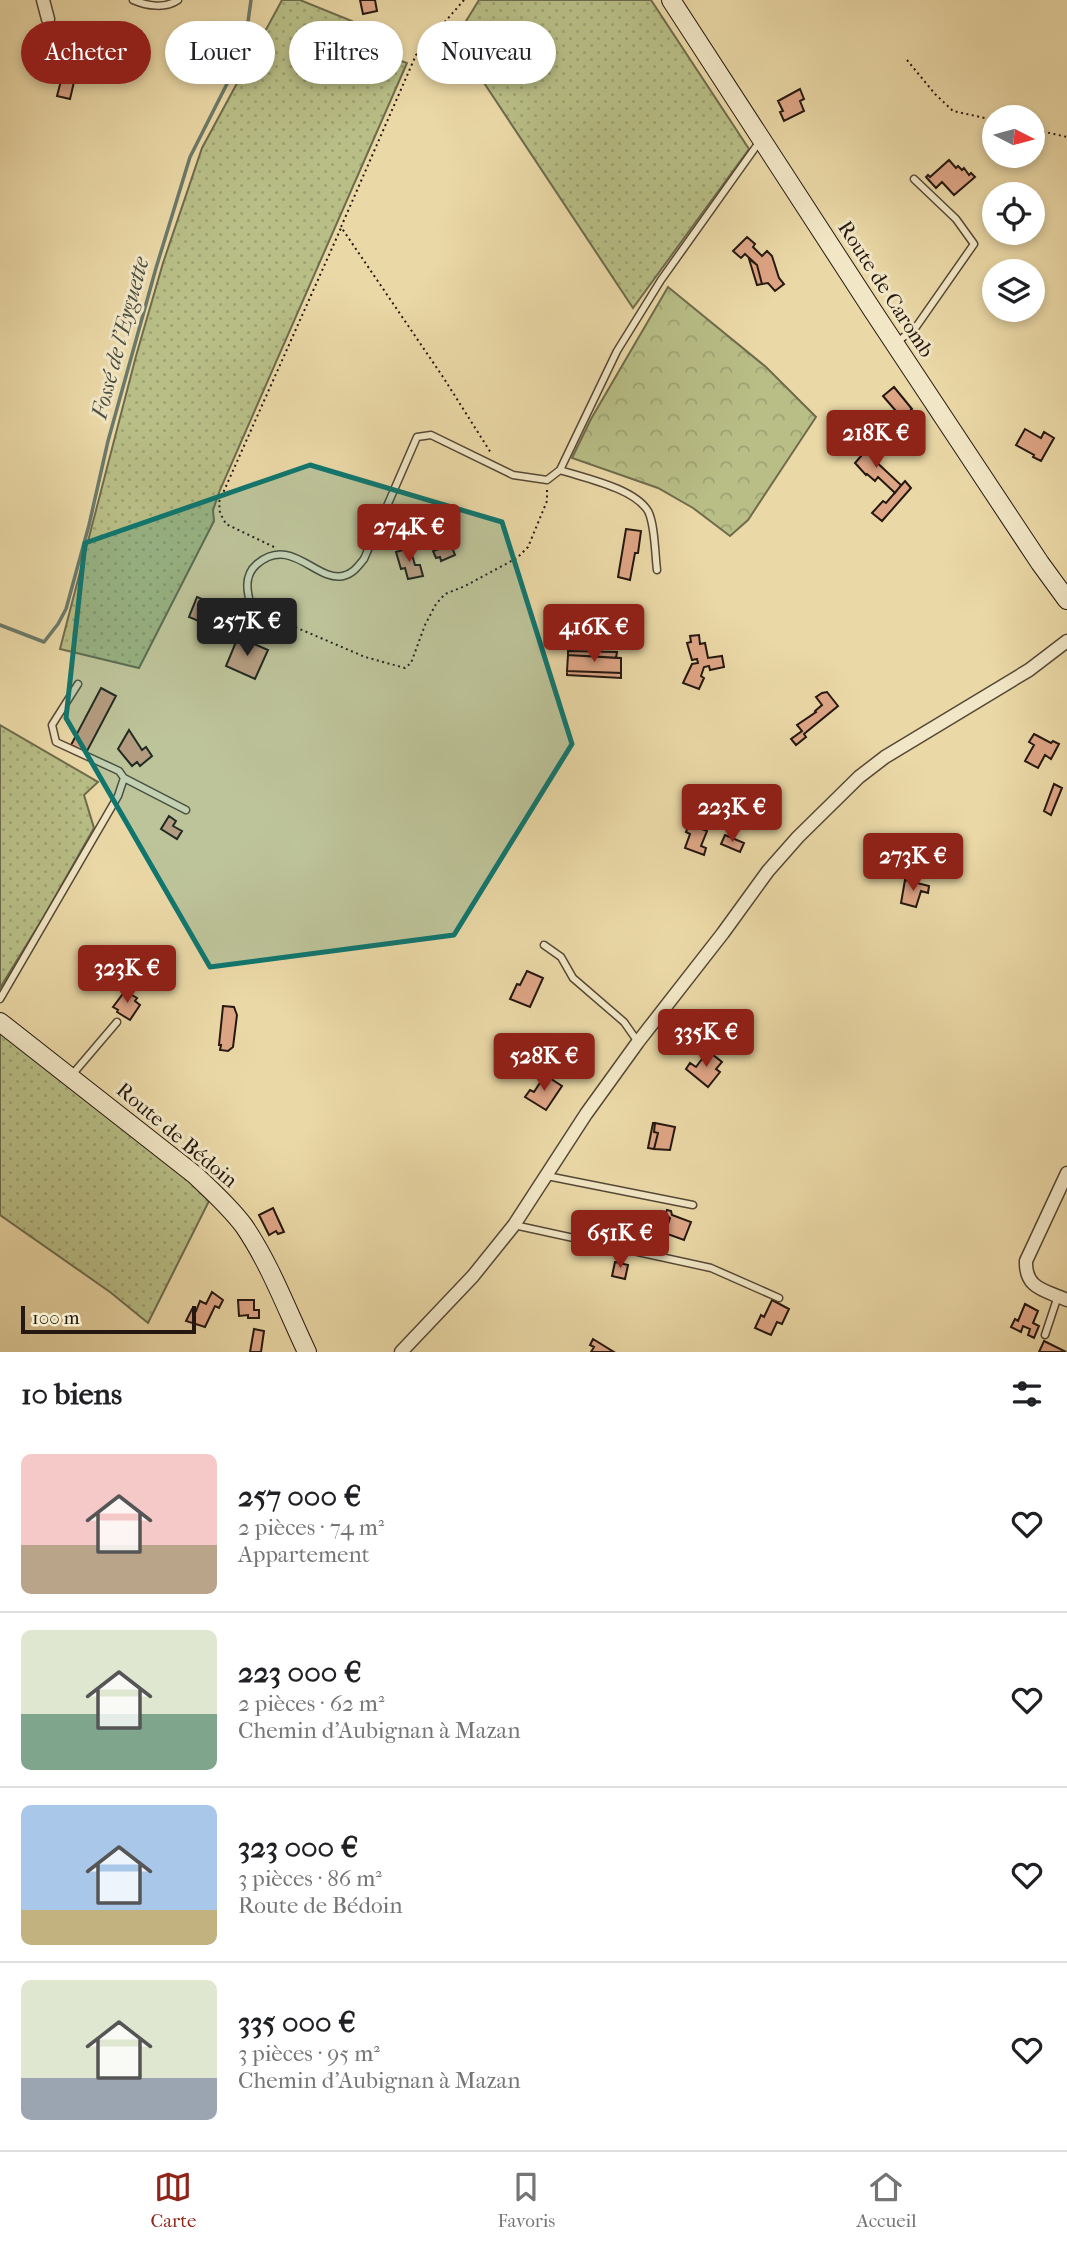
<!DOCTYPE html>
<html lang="fr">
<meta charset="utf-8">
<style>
body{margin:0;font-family:"IM FELL French Canon",serif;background:#f6f6f6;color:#202124;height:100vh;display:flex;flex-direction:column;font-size:26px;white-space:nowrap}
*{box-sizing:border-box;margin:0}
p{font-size:23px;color:#757577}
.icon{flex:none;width:38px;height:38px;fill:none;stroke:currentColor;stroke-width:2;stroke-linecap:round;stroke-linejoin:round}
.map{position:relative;height:1352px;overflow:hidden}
.sheet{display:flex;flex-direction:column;background:#fff;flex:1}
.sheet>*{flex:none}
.guide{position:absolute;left:21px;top:21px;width:700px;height:63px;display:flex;gap:14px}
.needle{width:46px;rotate:96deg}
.tools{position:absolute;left:982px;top:105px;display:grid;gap:14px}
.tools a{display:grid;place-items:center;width:63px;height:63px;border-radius:50%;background:#fff;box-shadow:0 4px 10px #0003;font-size:35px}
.scale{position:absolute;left:21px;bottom:18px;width:175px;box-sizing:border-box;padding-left:7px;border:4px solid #251811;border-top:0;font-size:19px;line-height:24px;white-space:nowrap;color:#251811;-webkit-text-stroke:5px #f1e6c5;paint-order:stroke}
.price{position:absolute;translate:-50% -60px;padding:0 16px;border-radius:7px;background:#8f2418;color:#fff;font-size:23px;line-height:46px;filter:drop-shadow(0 2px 4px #0008)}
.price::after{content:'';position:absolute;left:50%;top:42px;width:21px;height:16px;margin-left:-10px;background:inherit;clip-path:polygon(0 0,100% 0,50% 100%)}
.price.current{background:#222;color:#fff}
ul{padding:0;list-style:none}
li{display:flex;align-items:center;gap:21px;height:175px;padding:0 21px}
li+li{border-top:2px solid #e0e0e0}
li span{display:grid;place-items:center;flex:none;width:196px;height:140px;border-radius:10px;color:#555}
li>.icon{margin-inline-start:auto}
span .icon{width:84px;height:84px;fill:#fffc;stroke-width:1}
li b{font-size:30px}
h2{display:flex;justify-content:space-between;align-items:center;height:84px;padding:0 21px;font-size:30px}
.tag{padding:0 24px;border-radius:32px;background:#fff;box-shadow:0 4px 10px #0003;font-size:24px;line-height:63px}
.tag.current{background:#8f2418;color:#fff}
.tab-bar{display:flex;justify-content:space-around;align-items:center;height:98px;border-top:2px solid #e0e0e0;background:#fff;font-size:19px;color:#757577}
.tab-bar a{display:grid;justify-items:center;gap:4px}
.tab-bar .current{color:#8f2418}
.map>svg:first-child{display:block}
</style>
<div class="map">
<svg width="1067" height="1352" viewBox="0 0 1067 1352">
<defs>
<pattern id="grass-dots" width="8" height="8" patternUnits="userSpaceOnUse" patternTransform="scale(1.75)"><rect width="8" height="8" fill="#b8be86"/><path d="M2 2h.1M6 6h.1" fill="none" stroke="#9ea373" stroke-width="1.8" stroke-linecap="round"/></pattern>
<pattern id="forest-crowns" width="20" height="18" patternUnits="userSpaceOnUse" patternTransform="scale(1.75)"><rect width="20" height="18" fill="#b8be86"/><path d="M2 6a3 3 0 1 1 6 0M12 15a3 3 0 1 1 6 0" fill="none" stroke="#9ea373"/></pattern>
</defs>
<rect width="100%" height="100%" fill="#ead8a6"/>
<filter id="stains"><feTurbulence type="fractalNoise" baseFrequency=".00286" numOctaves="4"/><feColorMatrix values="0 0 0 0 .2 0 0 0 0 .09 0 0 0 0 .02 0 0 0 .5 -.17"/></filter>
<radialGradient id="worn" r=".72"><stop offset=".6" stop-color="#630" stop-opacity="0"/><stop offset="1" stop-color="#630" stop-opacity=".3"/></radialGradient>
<path fill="url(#grass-dots)" stroke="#6e6b4c" stroke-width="2" d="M282 0H300L352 21 346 41 407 63 220 490 213 510 214 521 139 668 60 649 136 356 163 263 202 148Z
M479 0H651L749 149 633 308 455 39Z
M0 725 98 782 84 795 94 828 43 918 0 988Z
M0 1032 183 1175 209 1201 148 1323 110 1292 0 1215Z"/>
<path fill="url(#forest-crowns)" stroke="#6e6b4c" stroke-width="2" d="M668 287 766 367 816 417 748 520 730 536 693 508 658 488 572 458 591 419Z"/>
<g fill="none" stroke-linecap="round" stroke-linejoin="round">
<path stroke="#6a796a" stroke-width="3.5" d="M0 625 44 642 58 624 66 609 89 525 108 441 156 268 190 157 234 70 248 22 251 0"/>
</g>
<path fill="#dea585" stroke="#251811" stroke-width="2" d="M360 0H375L377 11 363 14Z
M62 61 78 65 70 99 57 96 63 73 59 72Z
M800 89 804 99 800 101 804 111 784 121 780 112 783 111 778 101Z
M949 160 956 168 958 166 962 170 964 168 969 175 971 173 975 177 954 195 942 182 936 188 926 177 928 175 930 177Z
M747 237 755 244 753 247 762 256 767 251 772 256 779 278 784 284 775 291 768 283 762 284 757 265 745 254 741 258 733 251Z
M749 259 757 265 762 284 757 285Z
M894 387 912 409 902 418 883 396Z
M1025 429 1041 438 1044 432 1054 438 1041 461 1033 457 1034 455 1016 445Z
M868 448 875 454 871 457 901 485 895 493 878 477 875 481 867 474 866 475 855 463Z
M905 481 911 488 882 521 872 513 883 501 886 503Z
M626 529 641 531 638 553H635L630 580 618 577Z
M451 545 455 555 441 561 440 557 436 558 433 551Z
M410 548 415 565H420L423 576 408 579 405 568 401 569 396 552Z
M197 597 242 616 231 641 219 636 221 630 189 617Z
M699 635 700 644 705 643 708 658 722 656 724 667 710 670 709 666 704 667 701 676 704 678 699 689 683 683 692 664 698 663 697 659 692 660 687 643 691 642 690 636Z
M238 637 268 650 255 679 226 666Z
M568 651 617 652 616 658 568 655Z
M568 655 621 658V673L567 671Z
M567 671 621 673V678L567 675Z
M101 688 116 696 86 753 71 745Z
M827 692 838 706 804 734 806 737 796 745 791 739 802 731 797 725 816 712 815 711 822 705 816 697 822 693Z
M129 730 142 750 146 747 152 756 140 766 137 762 132 766 118 749Z
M1034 734 1051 743 1053 741 1059 744 1051 759 1045 755 1038 768 1025 761 1034 745 1029 742Z
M1054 784 1062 788 1051 815 1044 811Z
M169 816 176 821 173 826 182 831 177 839 161 829Z
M689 824 707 831 701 846 706 848 704 855 685 848 690 834 686 832Z
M725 835 744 843 740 852 721 844Z
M905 880 929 886 928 893 921 891 916 907 901 903Z
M527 971 543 978 530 1007 510 999 517 984 520 985Z
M125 991 137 998 135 1001 140 1005 130 1020 117 1012 118 1010 113 1007Z
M223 1006 234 1007 237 1015 233 1047 228 1051 220 1050 221 1045H219Z
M708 1051 722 1062 716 1069 720 1072 708 1087 686 1069 690 1063 696 1067Z
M545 1075 562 1086 546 1110 525 1097 530 1090 534 1092Z
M653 1123H655L654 1132 658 1133 654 1149 648 1148Z
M655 1123 675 1127 670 1150 654 1149 658 1133 654 1132Z
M273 1208 284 1232 278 1234 276 1231 269 1235 259 1215Z
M667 1210 671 1211 672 1215 691 1222 684 1240 665 1233 661 1235 658 1234 662 1229 666 1230 670 1218 665 1214Z
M615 1262 628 1265 625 1279 612 1276Z
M212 1292 223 1300 219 1308 215 1306 205 1327 186 1321 192 1309 196 1311 200 1301 206 1304Z
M238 1300H254V1310H259V1318H248V1315L239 1316Z
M772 1300 789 1309 782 1324 777 1322 771 1335 755 1328 761 1315 764 1317Z
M1025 1304 1038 1311 1033 1323 1039 1326 1034 1338 1028 1335 1030 1329 1023 1326 1021 1332 1011 1327 1015 1319 1018 1321Z
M254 1329 264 1331 261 1352H250Z
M593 1339 614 1352H591L594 1347 590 1345Z
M1044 1341 1066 1352H1039Z"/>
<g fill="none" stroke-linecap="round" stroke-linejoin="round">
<g stroke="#564836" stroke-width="9">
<path id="service" d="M133 0C147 6 165 9 178 0
M896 343 916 327 974 244 956 219 914 179
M560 470C584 478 634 488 648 511 655 524 655 555 657 570
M252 609C247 593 243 576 257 564 291 535 316 582 343 576 353 574 358 566 364 559L417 437 431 435 513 475 547 480 560 470 617 351 661 280 760 141
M124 778 186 810
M544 945 561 957 573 978 624 1022 638 1042
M0 999 118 796 124 778 119 771 56 742 52 725 78 684
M71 1076 117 1022
M547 1176 693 1205
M514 1225 711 1268 779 1298
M1045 1335 1058 1296"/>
</g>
<g stroke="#564836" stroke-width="15">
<path id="minor" d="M43 0 48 19
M1067 1173 1026 1261C1025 1289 1045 1290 1067 1300
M401 1352 473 1276 514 1225 586 1114 638 1042 723 933 768 871 798 837 859 777 885 757 1029 670 1067 641"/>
</g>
<g stroke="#251811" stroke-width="20">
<path id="secondary" d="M671 0 873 311 1040 563 1067 600
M0 1022 195 1175C212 1191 230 1207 244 1226 270 1264 287 1310 307 1352"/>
</g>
<path stroke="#251811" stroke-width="2" stroke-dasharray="2 3.5" stroke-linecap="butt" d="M464 0 416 55 341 227 443 377 491 453
M907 60 935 94 953 111 994 120
M1032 129 1067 137
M274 547 226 524 220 513 219 502 341 228
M260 612 365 657 405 668 411 663 425 625 436 604 445 594 465 586 517 558 528 547 547 501V488"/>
<use href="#service" stroke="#f1e6c5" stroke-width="6"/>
<use href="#minor" stroke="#f1e6c5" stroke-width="12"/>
<use href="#secondary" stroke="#f1e6c5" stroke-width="18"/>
</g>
<path fill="#0f766e" fill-opacity="0.2" stroke="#0f766e" stroke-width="5" stroke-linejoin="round" d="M310 465 502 522 572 744 454 935 210 967 66 718 85 543Z"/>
<g text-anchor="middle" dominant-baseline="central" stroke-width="6" stroke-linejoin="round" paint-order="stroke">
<g font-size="21" fill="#251811" stroke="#f1e6c5">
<text transform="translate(886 289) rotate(57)">Route de Caromb</text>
<text transform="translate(177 1135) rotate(40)">Route de Bédoin</text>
</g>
<g font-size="23" font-style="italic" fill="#4d5145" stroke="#f1e6c5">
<text transform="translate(120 338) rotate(-75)">Fossé de l'Eyguette</text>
</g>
</g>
<rect width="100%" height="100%" filter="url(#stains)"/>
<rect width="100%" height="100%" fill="url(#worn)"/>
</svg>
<div class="tools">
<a><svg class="needle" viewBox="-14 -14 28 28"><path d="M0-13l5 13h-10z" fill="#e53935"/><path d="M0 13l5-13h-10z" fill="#757577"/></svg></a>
<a><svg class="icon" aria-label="locate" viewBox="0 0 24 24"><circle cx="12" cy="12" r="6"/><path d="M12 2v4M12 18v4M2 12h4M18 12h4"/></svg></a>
<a><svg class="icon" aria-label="layers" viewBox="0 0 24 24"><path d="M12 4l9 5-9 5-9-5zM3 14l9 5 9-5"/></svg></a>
</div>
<div class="scale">100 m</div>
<b class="price" style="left:876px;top:470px">218K €</b>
<b class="price" style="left:409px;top:564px">274K €</b>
<b class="price current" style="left:247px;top:658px">257K €</b>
<b class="price" style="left:594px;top:664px">416K €</b>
<b class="price" style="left:732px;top:844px">223K €</b>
<b class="price" style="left:913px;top:893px">273K €</b>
<b class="price" style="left:127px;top:1005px">323K €</b>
<b class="price" style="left:706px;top:1069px">335K €</b>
<b class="price" style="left:544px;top:1093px">528K €</b>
<b class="price" style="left:620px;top:1270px">651K €</b>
<div class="guide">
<a class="tag current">Acheter</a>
<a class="tag">Louer</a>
<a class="tag">Filtres</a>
<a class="tag">Nouveau</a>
</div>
</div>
<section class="sheet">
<h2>10 biens<svg class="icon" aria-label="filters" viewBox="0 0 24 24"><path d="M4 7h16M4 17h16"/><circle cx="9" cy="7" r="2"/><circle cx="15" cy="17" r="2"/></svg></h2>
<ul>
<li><span style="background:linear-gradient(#f6c9c9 65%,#b9a48a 0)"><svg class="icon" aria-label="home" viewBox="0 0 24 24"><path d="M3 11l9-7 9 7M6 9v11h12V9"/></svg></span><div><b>257 000 €</b><p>2 pièces · 74 m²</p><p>Appartement</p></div><svg class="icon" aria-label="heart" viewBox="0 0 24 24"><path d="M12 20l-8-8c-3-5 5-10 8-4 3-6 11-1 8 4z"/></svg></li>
<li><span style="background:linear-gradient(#dfe7d0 60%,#7fa58c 0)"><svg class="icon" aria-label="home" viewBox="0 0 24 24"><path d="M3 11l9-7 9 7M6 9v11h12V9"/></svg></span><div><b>223 000 €</b><p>2 pièces · 62 m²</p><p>Chemin d'Aubignan à Mazan</p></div><svg class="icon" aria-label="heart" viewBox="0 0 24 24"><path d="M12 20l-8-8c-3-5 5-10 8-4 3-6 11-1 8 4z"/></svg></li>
<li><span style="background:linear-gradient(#a9c7e8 75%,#c2b280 0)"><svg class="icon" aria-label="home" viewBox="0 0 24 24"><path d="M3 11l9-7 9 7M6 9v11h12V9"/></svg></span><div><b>323 000 €</b><p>3 pièces · 86 m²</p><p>Route de Bédoin</p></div><svg class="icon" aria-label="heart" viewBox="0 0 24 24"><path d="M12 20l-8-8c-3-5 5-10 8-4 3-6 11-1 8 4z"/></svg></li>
<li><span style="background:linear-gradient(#dfe7d0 70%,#9aa5b1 0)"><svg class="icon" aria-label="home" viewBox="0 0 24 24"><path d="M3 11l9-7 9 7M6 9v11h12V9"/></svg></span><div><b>335 000 €</b><p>3 pièces · 95 m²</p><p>Chemin d'Aubignan à Mazan</p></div><svg class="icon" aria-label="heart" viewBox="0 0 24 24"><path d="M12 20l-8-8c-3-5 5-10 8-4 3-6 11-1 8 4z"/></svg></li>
</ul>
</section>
<nav class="tab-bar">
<a class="current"><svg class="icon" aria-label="map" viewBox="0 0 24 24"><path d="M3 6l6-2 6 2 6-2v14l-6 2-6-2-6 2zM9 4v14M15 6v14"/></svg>Carte</a>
<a><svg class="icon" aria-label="saved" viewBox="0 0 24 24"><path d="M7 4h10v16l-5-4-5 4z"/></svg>Favoris</a>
<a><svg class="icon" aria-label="home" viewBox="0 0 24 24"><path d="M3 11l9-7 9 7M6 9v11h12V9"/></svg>Accueil</a>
</nav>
